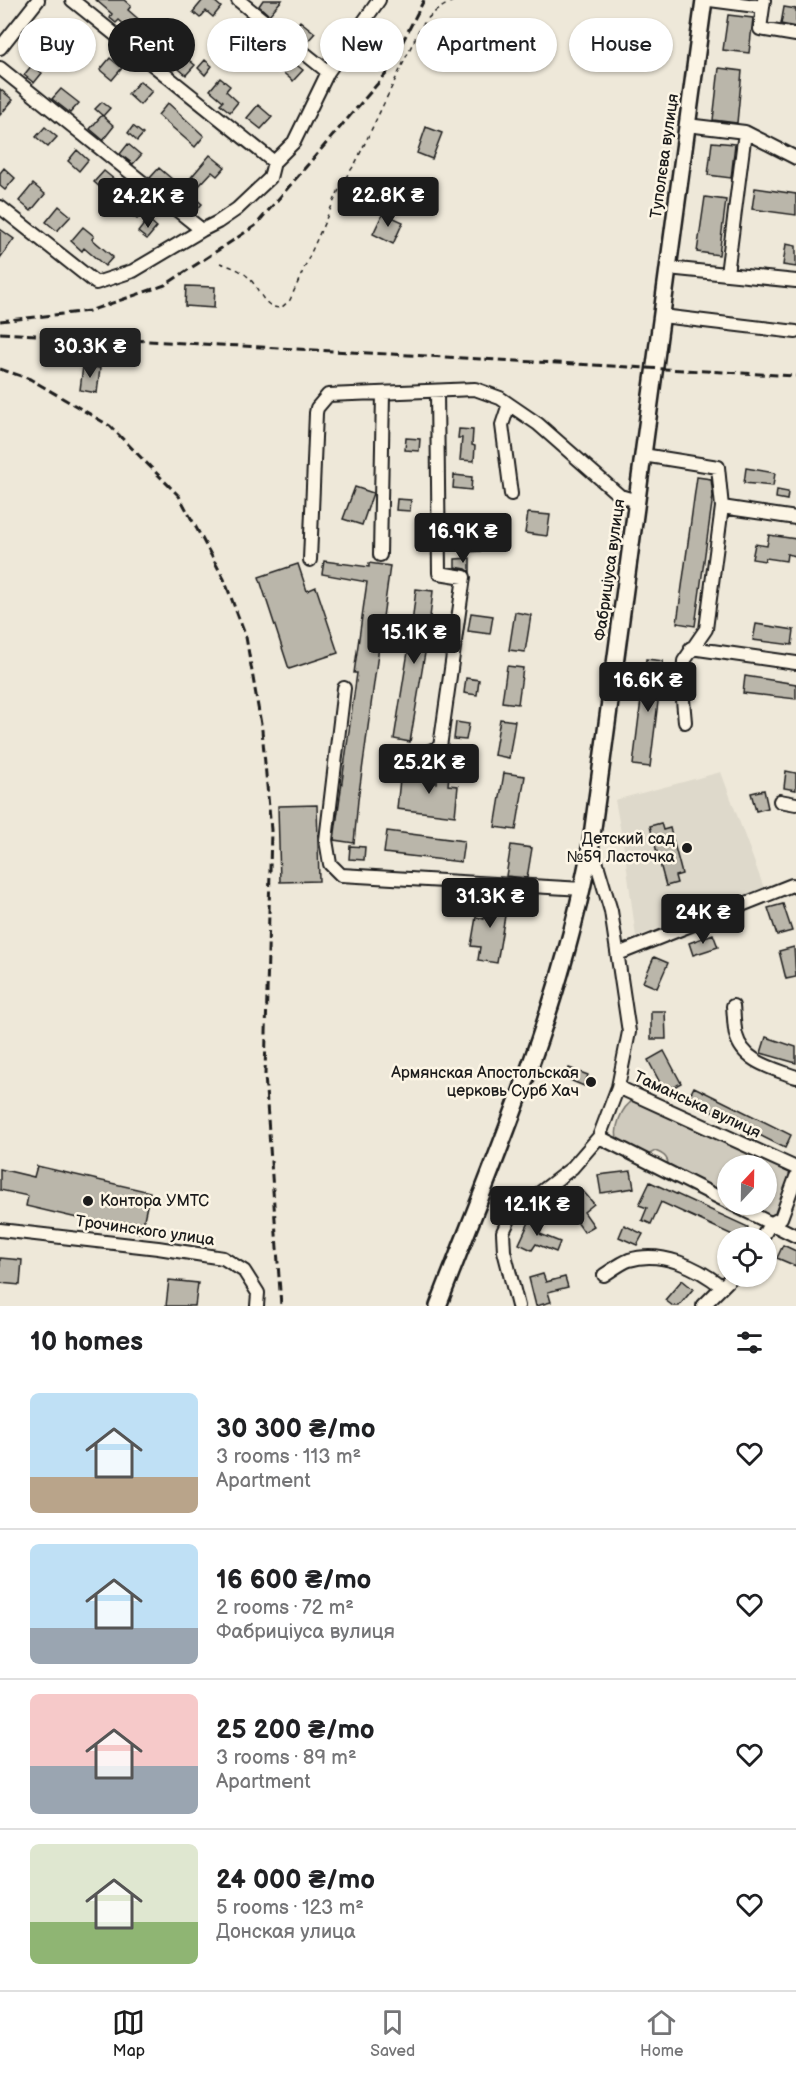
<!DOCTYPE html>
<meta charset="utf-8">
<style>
body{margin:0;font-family:"Balsamiq Sans",sans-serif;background:#f6f6f6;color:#202124;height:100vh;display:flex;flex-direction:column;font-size:22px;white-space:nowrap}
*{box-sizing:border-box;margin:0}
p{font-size:20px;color:#757577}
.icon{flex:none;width:33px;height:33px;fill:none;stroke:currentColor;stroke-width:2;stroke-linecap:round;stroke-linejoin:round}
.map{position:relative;height:1306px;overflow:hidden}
.drawer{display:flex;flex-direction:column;background:#fff;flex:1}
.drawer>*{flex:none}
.banner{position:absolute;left:18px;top:18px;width:760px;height:54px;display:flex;gap:12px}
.needle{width:39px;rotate:22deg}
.tools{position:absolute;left:717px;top:1155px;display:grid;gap:12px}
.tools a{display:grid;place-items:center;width:60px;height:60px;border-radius:50%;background:#fff;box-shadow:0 2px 4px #0004;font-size:30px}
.price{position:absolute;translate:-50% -51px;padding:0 14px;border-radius:6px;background:#1c1c1c;color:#fff;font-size:20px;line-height:39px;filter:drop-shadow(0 2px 3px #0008)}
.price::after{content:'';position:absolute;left:50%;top:36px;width:18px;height:14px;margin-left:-9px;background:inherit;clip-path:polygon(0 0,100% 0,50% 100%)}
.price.active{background:#222;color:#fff}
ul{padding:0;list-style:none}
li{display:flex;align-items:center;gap:18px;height:150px;padding:0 30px}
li+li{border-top:2px solid #e0e0e0}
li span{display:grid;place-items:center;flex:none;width:168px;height:120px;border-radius:9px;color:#555}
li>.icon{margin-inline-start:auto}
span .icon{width:72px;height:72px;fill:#fffc;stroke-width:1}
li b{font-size:26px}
h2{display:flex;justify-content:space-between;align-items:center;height:72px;padding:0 30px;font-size:26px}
.tag{padding:0 21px;border-radius:27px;background:#fff;box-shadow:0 2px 4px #0004;font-size:21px;line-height:54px}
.tag.active{background:#1c1c1c;color:#fff}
.dock{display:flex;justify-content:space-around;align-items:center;height:84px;border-top:2px solid #e0e0e0;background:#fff;font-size:16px;color:#757577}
.dock a{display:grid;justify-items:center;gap:3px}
.dock .active{color:#1c1c1c}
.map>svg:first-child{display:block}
</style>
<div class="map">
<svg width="796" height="1306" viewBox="0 0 796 1306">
<rect width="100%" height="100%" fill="#eee8d9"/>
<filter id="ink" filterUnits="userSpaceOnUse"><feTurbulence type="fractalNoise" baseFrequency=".0167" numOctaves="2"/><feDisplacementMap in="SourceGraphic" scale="12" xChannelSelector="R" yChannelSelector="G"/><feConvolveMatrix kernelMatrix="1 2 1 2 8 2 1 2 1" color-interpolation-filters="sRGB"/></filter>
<g filter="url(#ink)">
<path fill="#ded9cb" d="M721 772 764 888 636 937 625 854 615 800Z"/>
<path fill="#cfcabd" stroke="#76736c" stroke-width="1.5" d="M634 1100 790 1171 792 1177 776 1214 764 1216 741 1205 766 1204V1166H728L727 1198 668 1165C668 1157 663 1154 655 1151L648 1155 618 1142C613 1129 621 1107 634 1100Z"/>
<path fill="#bab6aa" stroke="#1c1c1c" stroke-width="1.5" d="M96 0H124L131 6 128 10 143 23 134 33 119 20 116 23 110 18 112 14Z
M203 0H213L221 7 213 17 206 11 200 18 193 12Z
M263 0H282L269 15 259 6Z
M784 7 796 9V27L781 24Z
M728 15 753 18 749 53 723 50Z
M238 19 276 51 267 61 253 49 249 53 243 47 245 45 229 31Z
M300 21 315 33 306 43 292 31Z
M218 28 228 36 223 42 213 34Z
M157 34 195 65 186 75 149 44Z
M86 39 95 47 85 59 76 51Z
M110 58 122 68 112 80 100 70Z
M289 59 303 70 293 81 280 70Z
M205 60 212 66 205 75 198 68Z
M32 65 42 73 34 83 24 75Z
M719 68 742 71 737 123 713 120Z
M220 78 230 86 226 91 238 102 230 112 220 104 223 101 210 90Z
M140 81 152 91 140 105 128 94Z
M0 89 13 100 0 115Z
M61 89 79 103 70 113 52 99Z
M102 102 110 108 103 116 95 109Z
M168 103 204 136 195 147 158 115Z
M258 105 272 117 261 129 247 118Z
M102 115 114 126 103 140 90 129Z
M133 126 143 134 137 141 128 133Z
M45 127 57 137 48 147 36 137Z
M426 127 442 133 432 159 417 153Z
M712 142 735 144 731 178 708 175Z
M128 144 141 155 133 164 120 154Z
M77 150 88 160 79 171 68 161Z
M210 155 225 167 217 176 212 172 197 188 188 181Z
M4 168 15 178 5 190 0 186V173Z
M159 168 172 179 164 189 150 178Z
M104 171 120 184 110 196 94 182Z
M33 184 45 194 31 211 19 201Z
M755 188 796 194V215L752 209Z
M189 193 202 204 194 213 181 203Z
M705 197 726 200 719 255 697 252Z
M137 198 148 207 137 219 126 211Z
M59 206 71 216 57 231 46 222Z
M383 213 403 222 393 244 373 234Z
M148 219 157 227 147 239 138 232Z
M83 227 94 236 92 239 113 257 105 266 84 248 82 251 71 241Z
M0 229 14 239 0 258Z
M786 244 796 246V267L783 265Z
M186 286 215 287 214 308 185 306Z
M83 366 100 368 97 393 80 390Z
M459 429 473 430 472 445 475 446 474 461 460 460 462 438H458Z
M406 438 420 439 419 451 405 450Z
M746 468 775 473 773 486 744 483Z
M454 475 472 477 471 490 453 488Z
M697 477 711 479 713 496 695 626 677 623Z
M355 487 373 493 362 525 343 519Z
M777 490 788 492 787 500 776 498Z
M397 499 411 500 410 511 396 510Z
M528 513 550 515 547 536 525 533Z
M466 532H481V551L467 552Z
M769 535 796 539V556L787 554 786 561 766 558 765 561 752 559 755 544 767 546Z
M470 558V572L466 569 455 567V559Z
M324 561 369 567V563L390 566 358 800 354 843 334 840 357 673H354L367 582 322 574Z
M298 564 307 591 316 587 338 653 289 669 259 577Z
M416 589 433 591 428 635 410 742 394 739 411 633Z
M515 612 531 615 525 652 509 650Z
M471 613 493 616 490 634 468 631Z
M756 624 794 630 792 645 753 640Z
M646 659 663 661 650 767 633 765Z
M507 666 523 668 518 704 502 702Z
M745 676 796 684V699L743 693Z
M466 678 479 680 477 695 464 693Z
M500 719 515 721 509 758 494 755Z
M456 722 469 724 466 740 454 739Z
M439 763 450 764 448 785 458 786 455 816 397 809 400 779 437 783Z
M786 771 796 773V790L784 788Z
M504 773 525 776 516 830 495 827Z
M764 790 768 808 756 811 751 793Z
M317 805 319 881 280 882 278 806Z
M661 823 663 830 670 828 682 874 675 876 677 883 666 886 650 826Z
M387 831 464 841 461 862 384 853Z
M511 845 532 848 527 878 506 876Z
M350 846 365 847 364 860 349 859Z
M488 895 508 898 497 963 478 960 480 947 471 946 476 917 484 919Z
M783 904 792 931 777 935 768 908Z
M713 934 718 947 693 955 689 943Z
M794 947 796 977 786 979 779 951Z
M654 957 668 963 657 988 643 982Z
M651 1011H665L666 1039H651Z
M766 1037 796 1047V1063L761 1053Z
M664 1051 681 1083 665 1092 648 1060Z
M569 1068 588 1075 584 1086 565 1078Z
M694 1087 791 1135 785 1148 688 1099Z
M37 1166 150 1192 141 1233 26 1206 28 1196 0 1190V1169L34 1177Z
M631 1171 634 1188 601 1193 598 1175Z
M650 1182 748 1227 743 1238H739L661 1202 651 1224 642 1220 647 1208 639 1205Z
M583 1191 594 1204 584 1212 594 1226 584 1232 575 1219 571 1222 560 1208Z
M531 1218 544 1224 540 1234 560 1242 556 1252 536 1244 532 1250 519 1244Z
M624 1225 643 1234 637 1245 619 1237Z
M783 1245 796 1251V1266L777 1258Z
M0 1258 22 1260 20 1285 0 1283Z
M543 1274 546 1282 565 1277 568 1287 548 1292 551 1302 536 1306 529 1278Z
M169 1280 198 1283 195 1306H166Z
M682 1280 693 1289 679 1306H673L665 1300Z"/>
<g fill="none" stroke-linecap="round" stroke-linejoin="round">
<g stroke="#1c1c1c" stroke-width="16">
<path id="minor" d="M72 0 274 162
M238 0 328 72
M710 0 763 7
M764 0 760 29 796 35
M0 48 38 0
M0 68 202 230
M687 125 745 132 727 274
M745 132 796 158
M0 207 96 283 133 271 202 230 218 222 237 209 270 178 274 162 294 142 328 72 379 0
M668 268 796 281
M662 316 796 332
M509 404 502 425 511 494
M643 455 718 467 722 507 796 518
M380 555 383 393
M310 560 316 413 317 408 328 395 475 389 500 398 538 424 620 496 637 501
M691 648 796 663
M344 688 326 840 330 864 341 875 583 889
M685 722 682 689 684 661 706 629 722 507
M394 758 420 755 440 747 464 577 439 573 437 391
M780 801 796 804
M618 954 792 885 796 887
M733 1006C734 1015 734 1026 736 1035 743 1062 772 1068 796 1077
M618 1087 796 1168
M599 1137 728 1202
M732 1204 796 1236
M0 1230 158 1248 223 1258 244 1271 258 1293 257 1306
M762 1238 770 1224 781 1218 796 1177
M604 1275C612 1270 621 1263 629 1260 661 1250 698 1267 722 1287
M518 1306 504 1251 503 1232 511 1215 572 1168 599 1137 618 1087 629 1032 611 911 591 844
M703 1306 733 1276"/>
</g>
<g stroke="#1c1c1c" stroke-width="20">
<path id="major" d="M438 1306C496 1155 563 1004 591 843L704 0"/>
</g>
<path stroke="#1c1c1c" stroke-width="1.5" stroke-dasharray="4.5 4.5" stroke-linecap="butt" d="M220 263C231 267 242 270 250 279 261 291 263 308 281 308L290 300 342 183 355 164 419 30C428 16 440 6 456 0"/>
<use href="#minor" stroke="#fcf5e5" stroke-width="12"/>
<use href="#major" stroke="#fcf5e5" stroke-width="15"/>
<path stroke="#1c1c1c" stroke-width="3" stroke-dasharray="9 4.5" stroke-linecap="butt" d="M0 321 89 311 165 285 255 226 386 74 424 0
M0 333 796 376
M0 369 30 379 110 426 179 496 224 579 246 637 262 730 271 830 265 1075 281 1306"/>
</g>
</g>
<g fill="#1c1c1c" stroke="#fcf5e5" stroke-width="2">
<circle cx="687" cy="848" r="6"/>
<circle cx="591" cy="1082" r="6"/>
<circle cx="88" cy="1201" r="6"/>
</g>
<g text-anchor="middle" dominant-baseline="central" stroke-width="5" stroke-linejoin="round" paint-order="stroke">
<g font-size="16" fill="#1c1c1c" stroke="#fcf5e5">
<text transform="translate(665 156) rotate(-82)">Туполєва вулиця</text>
<text transform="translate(610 570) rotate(-82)">Фабриціуса вулиця</text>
<text transform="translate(697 1105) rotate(25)">Таманська вулиця</text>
<text transform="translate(145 1231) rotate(8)">Трочинского улица</text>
</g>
<g font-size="16" fill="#1c1c1c" stroke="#fcf5e5" text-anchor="end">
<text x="675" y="839">Детский сад<tspan x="675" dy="18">№59 Ласточка</tspan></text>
<text x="579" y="1073">Армянская Апостольская<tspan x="579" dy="18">церковь Сурб Хач</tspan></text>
<text x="100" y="1201" text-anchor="start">Контора УМТС</text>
</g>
</g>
</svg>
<div class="tools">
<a><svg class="needle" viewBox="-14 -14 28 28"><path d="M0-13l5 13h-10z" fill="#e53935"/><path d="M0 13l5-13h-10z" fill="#757577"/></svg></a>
<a><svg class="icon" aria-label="locate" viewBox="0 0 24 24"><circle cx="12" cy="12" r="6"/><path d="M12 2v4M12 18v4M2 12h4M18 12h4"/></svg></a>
</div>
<b class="price" style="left:388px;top:228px">22.8K ₴</b>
<b class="price" style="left:148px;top:229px">24.2K ₴</b>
<b class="price active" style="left:90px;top:379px">30.3K ₴</b>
<b class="price" style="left:463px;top:564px">16.9K ₴</b>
<b class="price" style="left:414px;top:665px">15.1K ₴</b>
<b class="price" style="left:648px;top:713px">16.6K ₴</b>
<b class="price" style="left:429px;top:795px">25.2K ₴</b>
<b class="price" style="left:490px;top:929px">31.3K ₴</b>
<b class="price" style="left:703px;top:945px">24K ₴</b>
<b class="price" style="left:537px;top:1237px">12.1K ₴</b>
<div class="banner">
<a class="tag">Buy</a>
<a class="tag active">Rent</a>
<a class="tag">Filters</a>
<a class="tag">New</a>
<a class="tag">Apartment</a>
<a class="tag">House</a>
</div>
</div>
<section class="drawer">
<h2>10 homes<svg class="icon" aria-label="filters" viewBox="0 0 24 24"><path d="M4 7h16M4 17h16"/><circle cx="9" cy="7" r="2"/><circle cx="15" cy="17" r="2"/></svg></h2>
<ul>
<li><span style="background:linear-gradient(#bfe0f5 70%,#b9a48a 0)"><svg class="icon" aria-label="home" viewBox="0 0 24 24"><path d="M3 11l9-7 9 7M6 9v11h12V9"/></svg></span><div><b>30 300 ₴/mo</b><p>3 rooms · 113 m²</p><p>Apartment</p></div><svg class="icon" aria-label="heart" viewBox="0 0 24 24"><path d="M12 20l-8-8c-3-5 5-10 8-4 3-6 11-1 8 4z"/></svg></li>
<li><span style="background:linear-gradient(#bfe0f5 70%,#9aa5b1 0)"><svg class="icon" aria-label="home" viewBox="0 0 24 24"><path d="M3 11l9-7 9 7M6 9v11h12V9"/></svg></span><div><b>16 600 ₴/mo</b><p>2 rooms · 72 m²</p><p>Фабриціуса вулиця</p></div><svg class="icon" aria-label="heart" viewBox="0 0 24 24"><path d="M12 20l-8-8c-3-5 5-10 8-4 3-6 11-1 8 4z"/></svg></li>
<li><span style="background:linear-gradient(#f6c9c9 60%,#9aa5b1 0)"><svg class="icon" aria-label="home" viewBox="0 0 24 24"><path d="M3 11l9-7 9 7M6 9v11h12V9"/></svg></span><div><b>25 200 ₴/mo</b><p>3 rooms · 89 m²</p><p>Apartment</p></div><svg class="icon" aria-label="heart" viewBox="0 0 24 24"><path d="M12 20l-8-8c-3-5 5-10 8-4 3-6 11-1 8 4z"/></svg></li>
<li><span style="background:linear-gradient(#dfe7d0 65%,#8fb573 0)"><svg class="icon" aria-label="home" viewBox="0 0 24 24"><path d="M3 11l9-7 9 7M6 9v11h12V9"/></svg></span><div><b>24 000 ₴/mo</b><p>5 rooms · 123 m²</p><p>Донская улица</p></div><svg class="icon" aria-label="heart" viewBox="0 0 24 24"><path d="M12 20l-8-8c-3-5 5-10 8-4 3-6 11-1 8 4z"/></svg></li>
</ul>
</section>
<nav class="dock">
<a class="active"><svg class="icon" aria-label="map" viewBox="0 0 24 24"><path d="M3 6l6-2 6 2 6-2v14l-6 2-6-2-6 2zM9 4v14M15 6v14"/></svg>Map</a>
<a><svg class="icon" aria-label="saved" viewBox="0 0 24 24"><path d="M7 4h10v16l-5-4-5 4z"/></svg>Saved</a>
<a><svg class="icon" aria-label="home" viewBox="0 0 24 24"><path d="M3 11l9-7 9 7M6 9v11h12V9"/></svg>Home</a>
</nav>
